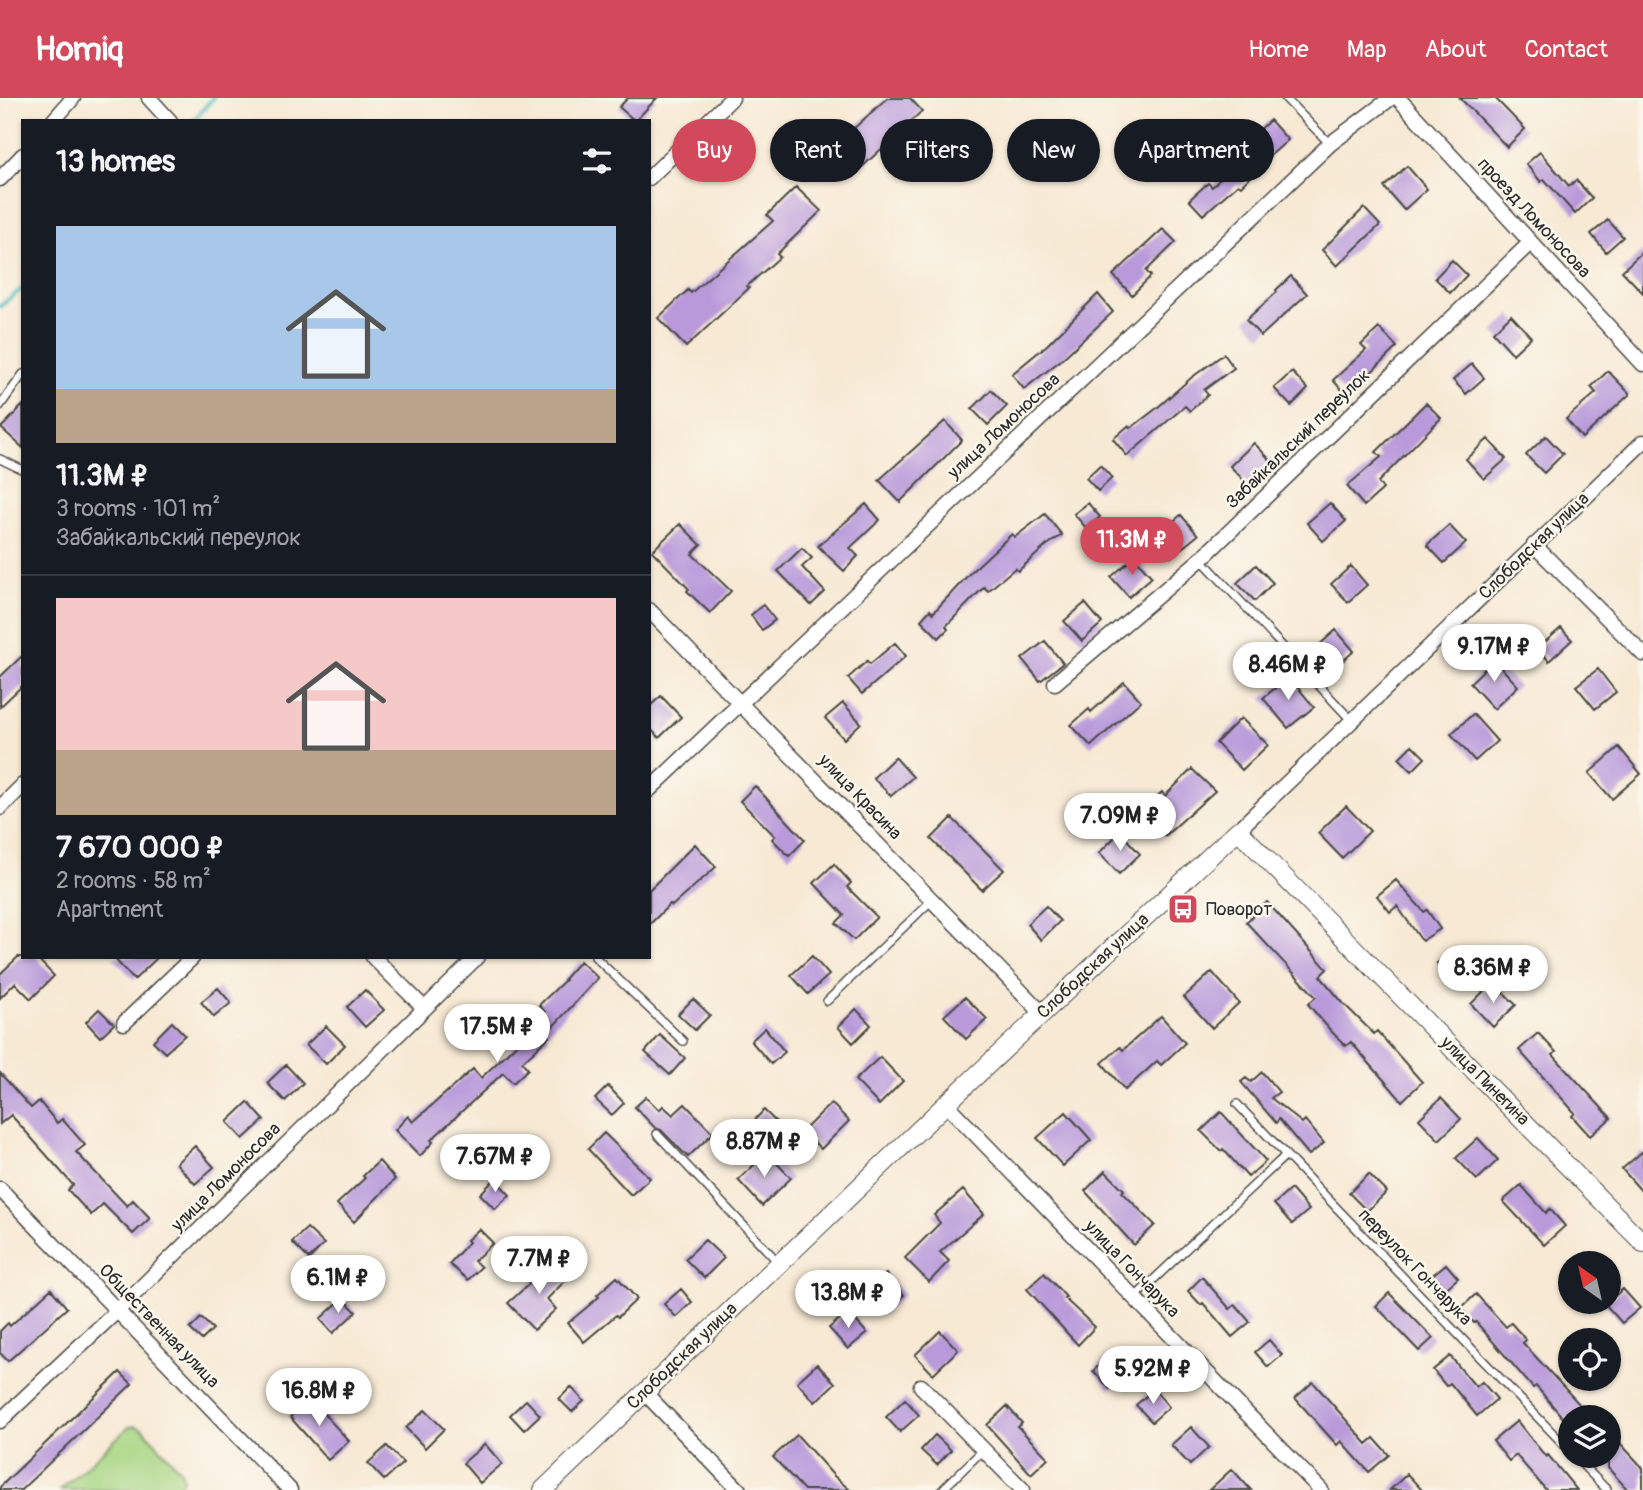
<!DOCTYPE html>
<meta charset="utf-8">
<style>
body{margin:0;font-family:Pangolin,sans-serif;background:#20242c;color:#f1f3f6;height:100vh;display:flex;flex-direction:column;font-size:26px;white-space:nowrap}
*{box-sizing:border-box;margin:0}
p{font-size:23px;color:#9ea1a6}
.icon{flex:none;width:38px;height:38px;fill:none;stroke:currentColor;stroke-width:2;stroke-linecap:round;stroke-linejoin:round}
.map{position:relative;flex:1;overflow:hidden}
.side{position:absolute;left:21px;top:21px;width:630px;height:840px;display:flex;flex-direction:column;background:#171b24;border-radius:0px;box-shadow:0 2px 5px #0004}
.side>*{flex:none}
.guide{position:absolute;left:672px;top:21px;width:665px;height:63px;display:flex;gap:14px}
.needle{width:46px;rotate:326deg}
.buttons{position:absolute;left:1558px;top:1153px;display:grid;gap:14px}
.buttons a{display:grid;place-items:center;width:63px;height:63px;border-radius:50%;background:#171b24;box-shadow:0 2px 5px #0004;font-size:35px}
.price{position:absolute;translate:-50% -60px;padding:0 16px;border-radius:24px;background:#fff;color:#222;font-size:23px;line-height:46px;filter:drop-shadow(0 2px 4px #0008)}
.price::after{content:'';position:absolute;left:50%;top:42px;width:21px;height:16px;margin-left:-10px;background:inherit;clip-path:polygon(0 0,100% 0,50% 100%)}
.price.active{background:#d1495b;color:#fff}
ul{padding:0;list-style:none}
li{display:grid;align-content:center;gap:14px;height:371px;padding:0 35px}
li+li{border-top:2px solid #363941}
li span{display:grid;place-items:center;height:217px;border-radius:0px;color:#555}
li>.icon{margin-inline-start:auto}
span .icon{width:126px;height:126px;fill:#fffc;stroke-width:1}
li b{font-size:30px}
h2{display:flex;justify-content:space-between;align-items:center;height:84px;padding:0 35px;font-size:30px}
.pill{padding:0 24px;border-radius:32px;background:#171b24;box-shadow:0 2px 5px #0004;font-size:24px;line-height:63px}
.pill.active{background:#d1495b;color:#fff}
header{display:flex;align-items:center;gap:42px;box-sizing:border-box;height:98px;padding:0 35px;background:#d1495b;color:#fff}
header strong{font-size:33px}
nav{display:flex;gap:38px;margin-inline-start:auto;font-size:24px}
.map>svg:first-child{display:block}
</style>
<header>
<strong>Homiq</strong>
<nav><a>Home</a><a>Map</a><a>About</a><a>Contact</a></nav>
</header>
<div class="map">
<svg width="1643" height="1392" viewBox="0 0 1643 1392">
<rect width="100%" height="100%" fill="#fbf7ec"/>
<filter id="ink" filterUnits="userSpaceOnUse"><feTurbulence type="fractalNoise" baseFrequency=".0143" numOctaves="2"/><feDisplacementMap in="SourceGraphic" scale="14" xChannelSelector="R" yChannelSelector="G"/><feConvolveMatrix kernelMatrix="1 2 1 2 8 2 1 2 1" color-interpolation-filters="sRGB"/></filter>
<filter id="wash" filterUnits="userSpaceOnUse"><feTurbulence type="fractalNoise" baseFrequency=".00686" numOctaves="4" result="noise"/><feDisplacementMap in="SourceGraphic" scale="28" xChannelSelector="R" yChannelSelector="G"/><feGaussianBlur stdDeviation="1.57" result="paint"/><feColorMatrix in="noise" values="0 0 0 0 0 0 0 0 0 0 0 0 0 0 0 0 0 1.4 0 .05"/><feComposite in="paint" operator="in"/></filter>
<g filter="url(#wash)">
<rect width="100%" height="100%" fill="#f7e9d4"/>
<path fill="#a7d583" stroke="#698057" stroke-width="2" d="M136 1328 143 1331 182 1374 183 1382 177 1392H60L129 1329Z"/>
<g fill="none" stroke-linecap="round" stroke-linejoin="round">
<path stroke="#46b6bc" stroke-width="4.5" d="M193 23 213 0
M0 208 23 190"/>
</g>
<g id="blocks">
<path fill="#b89ada" d="M628 0H657L635 23 619 9Z
M887 0H910L922 13 862 69 838 45Z
M1460 0H1495L1525 31 1507 49Z
M1270 22 1288 42 1254 72 1255 74 1241 88 1238 86 1203 117 1189 102 1208 85 1212 89 1257 45 1252 39Z
M1540 54 1569 88 1576 82 1592 100 1575 116 1544 81 1541 84 1526 66Z
M1407 68 1427 91 1404 112 1384 89Z
M796 89 821 113 777 156 780 159 747 188 749 190 686 249 658 220 688 192 691 195 773 123 767 117Z
M1364 110 1380 127 1337 168 1322 152Z
M1608 122 1623 139 1606 154 1591 136Z
M1163 131 1176 144 1146 173 1151 178 1132 197 1113 177Z
M1643 153V195L1622 173Z
M1452 162 1467 177 1450 195 1435 180Z
M1291 178 1307 196 1261 238 1246 222 1277 194 1276 192Z
M1098 196 1113 214 1061 262 1024 291 1012 276 1047 247Z
M1511 217 1531 239 1513 256 1493 234Z
M1379 230 1397 249 1347 298 1333 282 1366 252 1361 247Z
M1224 256 1234 270 1204 292 1208 297 1190 313 1185 308 1127 358 1113 341 1128 328 1131 330 1157 310 1191 280Z
M1472 266 1484 280 1466 296 1453 282Z
M1608 273 1630 296 1582 340 1566 321 1596 295 1591 289Z
M1292 274 1308 291 1291 308 1274 290Z
M991 292 1007 308 988 327 972 311Z
M1426 305 1441 320 1378 384 1383 391 1364 408 1347 388 1381 359 1376 354Z
M23 307V350L1 330Z
M945 323 962 342 900 404 879 382Z
M1546 338 1563 356 1544 375 1526 357Z
M1488 341 1506 361 1484 381 1466 361Z
M1254 345 1275 367 1251 390 1230 368Z
M1100 367 1112 380 1098 393 1086 380Z
M1088 405 1100 419 1087 431 1074 416Z
M1330 405 1346 423 1323 443 1307 425Z
M866 406 880 422 850 450 858 458 844 473 818 448Z
M1045 416 1062 437 1047 447 1018 473 1015 470 988 493 984 489 946 528 948 531 939 540 921 522 930 512 933 515 971 474 1012 436 1015 439Z
M1181 417 1198 437 1171 459 1154 439Z
M680 426 701 447 692 456 731 493 710 515 687 493 689 491 652 453Z
M1449 427 1466 445 1444 465 1427 447Z
M802 450 812 460 802 469 825 494 811 507 778 473Z
M1134 459 1152 479 1129 499 1111 479Z
M1256 467 1273 485 1255 503 1237 485Z
M1351 468 1367 487 1348 504 1331 486Z
M1085 505 1102 525 1082 543 1064 523Z
M763 507 775 522 762 532 751 517Z
M1561 530 1572 542 1549 563 1538 550Z
M1336 532 1354 553 1336 569 1318 548Z
M1045 543 1063 565 1040 583 1022 561Z
M895 545 906 558 862 596 848 580 867 563 870 566Z
M23 557V587L0 609V579Z
M1494 562 1518 588 1494 611 1470 585Z
M1598 571 1616 594 1595 611 1576 588Z
M1289 579 1314 609 1288 630 1263 600Z
M1124 584 1141 603 1091 648 1071 627 1089 611 1091 614Z
M661 598 681 619 659 640 649 629V609Z
M843 605 861 625 844 641 825 620Z
M1473 616 1497 643 1475 663 1451 636Z
M1241 620 1268 647 1242 672 1216 645Z
M1412 647 1425 660 1412 673 1399 660Z
M1619 649 1641 676 1612 701 1589 675Z
M895 659 913 679 891 698 873 680Z
M1192 671 1215 693 1165 738 1142 712 1162 694 1165 698Z
M755 688 805 742 789 758 772 741 775 738 740 703Z
M1346 708 1370 733 1342 760 1318 735Z
M952 720 1004 772 982 792 931 741Z
M1120 734 1140 756 1119 776 1099 755Z
M695 746 716 769 672 808 670 806 649 827V792Z
M834 766 851 785 847 789 877 819 854 842 836 825 844 817 814 785Z
M1396 782 1424 814 1427 812 1440 831 1422 843 1397 808 1390 814 1377 798Z
M1267 804 1327 871 1320 878 1343 905 1374 936 1377 933 1422 984 1402 1003 1351 944 1346 948 1331 933 1308 906 1316 899 1246 824Z
M1046 808 1060 823 1041 842 1027 826Z
M1456 849 1471 866 1452 883 1437 865Z
M812 858 829 877 808 896 791 877Z
M18 859H36L54 878 31 901 15 885 0 900V876Z
M113 859H158L134 882Z
M580 863 598 880 546 936 549 939 522 964 528 971 513 985 503 975 431 1042 433 1044 420 1058 395 1032 408 1018 413 1024 473 971 481 980 524 939 521 935 545 914 539 907 565 882 564 881Z
M1212 874 1239 905 1212 930 1184 899Z
M1493 884 1516 907 1493 929 1471 906Z
M218 890 231 905 214 919 201 904Z
M365 892 384 912 365 929 347 909Z
M965 899 987 921 966 941 944 918Z
M693 901 710 917 695 932 678 916Z
M99 911 114 926 100 939 86 924Z
M856 911 871 927 853 945 838 929Z
M1161 918 1185 945 1161 967 1157 963 1125 992 1102 965 1120 949 1123 952Z
M172 924 185 937 165 955 153 943Z
M326 928 345 947 326 966 306 947Z
M765 930 785 954 771 966 751 943Z
M1538 935 1556 954 1553 957 1611 1020 1590 1038 1572 1018 1575 1015 1519 952Z
M660 937 685 960 670 977 645 954Z
M880 959 903 983 879 1007 855 982Z
M286 967 303 985 285 1003 267 985Z
M1262 974 1279 994 1271 1000 1302 1025 1305 1022 1324 1045 1309 1057 1279 1021 1276 1025 1241 984 1246 980 1251 984Z
M0 975 31 1010 39 1003 57 1025 62 1021 85 1047 76 1054 127 1108 133 1102 150 1120 133 1136 103 1106 91 1117 68 1092 73 1087 11 1017 0 1026Z
M608 988 624 1005 612 1017 595 1001Z
M646 999 659 1012 663 1008 673 1017 685 1006 713 1035 688 1059 661 1032 655 1030 635 1009Z
M1441 1000 1461 1021 1439 1042 1419 1021Z
M248 1004 264 1022 243 1041 227 1024Z
M831 1005 849 1023 821 1051 803 1033Z
M764 1012 779 1027 765 1040 751 1026Z
M1066 1014 1091 1042 1063 1068 1037 1040Z
M1221 1014 1266 1063 1248 1079 1223 1051 1221 1053 1201 1033Z
M604 1035 650 1080 631 1097 588 1051Z
M1478 1040 1498 1062 1477 1082 1456 1060Z
M195 1048 214 1069 195 1086 176 1065Z
M1643 1053V1095L1622 1071Z
M767 1055 791 1080 762 1108 738 1082Z
M379 1063 395 1081 354 1124 337 1106 365 1080 363 1078Z
M1105 1073 1124 1092 1122 1094 1155 1127 1134 1147 1085 1093Z
M1369 1076 1387 1094 1367 1113 1349 1095Z
M495 1081 510 1097 495 1111 480 1096Z
M1521 1087 1546 1115 1550 1111 1565 1128 1544 1147 1503 1103Z
M1291 1091 1309 1112 1292 1126 1274 1106Z
M963 1092 984 1116 940 1154 949 1163 929 1184 905 1160 940 1125 934 1117Z
M307 1130 324 1146 309 1161 292 1144Z
M479 1131 493 1145 474 1163 481 1169 468 1182 449 1166 469 1144 467 1142Z
M705 1142 724 1160 704 1180 685 1161Z
M550 1162 568 1180 547 1201 556 1211 534 1232 508 1205 538 1178 536 1176Z
M1446 1166 1458 1180 1443 1193 1430 1179Z
M1044 1175 1066 1199 1064 1200 1095 1229 1078 1247 1027 1191Z
M886 1176 904 1197 883 1216 865 1195Z
M617 1179 637 1201 618 1219 616 1217 584 1244 568 1225 599 1199 597 1197Z
M1202 1179 1230 1211 1235 1207 1250 1224 1232 1239 1203 1205 1201 1207 1188 1193Z
M51 1191 67 1210 8 1263 0 1255V1233L8 1225 10 1228Z
M681 1191 692 1204 676 1219 664 1206Z
M1623 1191 1640 1210 1622 1225 1605 1206Z
M1389 1195 1433 1240 1419 1253 1376 1208Z
M1476 1196 1506 1229 1511 1225 1526 1242 1523 1245 1592 1320H1563L1536 1288 1533 1290 1476 1224 1474 1225 1461 1210Z
M343 1200 356 1214 333 1235 320 1221Z
M848 1214 867 1235 848 1251 829 1230Z
M201 1220 213 1231 202 1242 190 1231Z
M940 1233 958 1252 933 1276 915 1257Z
M1269 1242 1282 1257 1268 1269 1255 1254Z
M1110 1257 1127 1274 1110 1291 1093 1273Z
M1450 1258 1476 1289 1482 1284 1497 1301 1477 1318 1450 1285 1446 1288 1433 1272Z
M817 1266 835 1285 815 1304 797 1284Z
M120 1274 132 1286 21 1392H0V1389Z
M1313 1284 1367 1346 1374 1340 1389 1357 1369 1374 1341 1343 1337 1347 1295 1300Z
M571 1289 584 1303 572 1314 559 1301Z
M1154 1291 1169 1309 1152 1324 1136 1307Z
M313 1299 326 1312 323 1315 349 1343 328 1362 290 1319Z
M905 1301 919 1317 900 1334 886 1319Z
M526 1302 540 1317 524 1332 510 1317Z
M1007 1308 1022 1325 1018 1329 1048 1360 1031 1376 987 1327Z
M425 1312 444 1331 425 1350 406 1330Z
M1517 1323 1546 1359 1548 1357 1577 1392H1546L1516 1357 1509 1363 1493 1343Z
M1191 1329 1209 1349 1190 1367 1171 1347Z
M1608 1332 1643 1370V1392H1628L1608 1370Z
M797 1337 834 1378 850 1392H804L773 1359Z
M935 1337 951 1352 937 1367 921 1352Z
M485 1346 502 1366 480 1385 463 1365Z
M387 1348 403 1365 384 1382 368 1365Z
M1232 1371 1251 1392H1209Z
M1407 1376 1422 1392H1390Z"/>
</g>
</g>
<g filter="url(#ink)">
<use href="#blocks" fill-opacity="0" stroke="#4a4844" stroke-width="2"/>
<g fill="none" stroke-linecap="round" stroke-linejoin="round">
<g stroke="#4a4844" stroke-width="10">
<path id="service" d="M1285 0 1330 46
M0 308 23 276
M0 361 23 372
M1201 461 1352 623
M595 859 683 943
M827 903 932 802
M1237 1006 1570 1353
M657 1036 779 1165
M1134 1200 1286 1057
M1574 1358 1607 1392
M942 1392 983 1352"/>
</g>
<g stroke="#4a4844" stroke-width="17">
<path id="minor" d="M149 0 170 23
M1398 0 1643 266
M53 23 73 0
M649 80 732 0
M0 81 23 57
M1534 447 1643 556
M649 512 1042 915
M1055 585 1201 461 1530 145
M649 692 1330 46 1391 0
M0 710 23 687
M1238 732 1643 344
M373 859 424 910
M124 925 193 859
M946 1006 1321 1392
M0 1091 290 1392
M921 1288 1023 1392
M644 1294 739 1392
M0 1323 117 1213 477 859"/>
</g>
<g stroke="#4a4844" stroke-width="20">
<path id="tertiary" d="M543 1392 946 1006 1238 732 1643 1145"/>
</g>
<use href="#service" stroke="#fff" stroke-width="7"/>
<use href="#minor" stroke="#fff" stroke-width="14"/>
<use href="#tertiary" stroke="#fff" stroke-width="18"/>
</g>
</g>
<defs>
<g id="bus-square" transform="scale(1.575)"><rect x="-9" y="-9" width="18" height="18" rx="4" fill="#d1495b" stroke="#fbf7ec"/><path d="M-5-6H5V4H4V6H2V4H-2V6H-4V4H-5ZM-3.5-4V0h7V-4ZM-3.5 1.2v1.5H-2V1.2ZM2 1.2v1.5H3.5V1.2Z" fill="#fff"/></g>
</defs>
<g fill-rule="evenodd">
<use href="#bus-square" x="1183" y="811"/>
</g>
<g text-anchor="middle" dominant-baseline="central" stroke-width="5" stroke-linejoin="round" paint-order="stroke">
<g font-size="18" fill="#2b2b2b" stroke="#fbf7ec">
<text transform="translate(1534 120) rotate(47)">проезд Ломоносова</text>
<text transform="translate(1004 328) rotate(-43)">улица Ломоносова</text>
<text transform="translate(1298 341) rotate(-44)">Забайкальский переулок</text>
<text transform="translate(1534 448) rotate(-44)">Слободская улица</text>
<text transform="translate(860 699) rotate(46)">улица Красина</text>
<text transform="translate(1093 868) rotate(-43)">Слободская улица</text>
<text transform="translate(1485 983) rotate(45)">улица Пинегина</text>
<text transform="translate(226 1079) rotate(-45)">улица Ломоносова</text>
<text transform="translate(1415 1169) rotate(46)">переулок Гончарука</text>
<text transform="translate(1132 1171) rotate(46)">улица Гончарука</text>
<text transform="translate(159 1228) rotate(46)">Общественная улица</text>
<text transform="translate(682 1258) rotate(-44)">Слободская улица</text>
</g>
<g font-size="18" fill="#2b2b2b" stroke="#fbf7ec" text-anchor="start">
<text x="1206" y="811">Поворот</text>
</g>
</g>
</svg>
<div class="buttons">
<a><svg class="needle" viewBox="-14 -14 28 28"><path d="M0-13l5 13h-10z" fill="#e53935"/><path d="M0 13l5-13h-10z" fill="#9ea1a6"/></svg></a>
<a><svg class="icon" aria-label="locate" viewBox="0 0 24 24"><circle cx="12" cy="12" r="6"/><path d="M12 2v4M12 18v4M2 12h4M18 12h4"/></svg></a>
<a><svg class="icon" aria-label="layers" viewBox="0 0 24 24"><path d="M12 4l9 5-9 5-9-5zM3 14l9 5 9-5"/></svg></a>
</div>
<b class="price active" style="left:1132px;top:479px">11.3M ₽</b>
<b class="price" style="left:1494px;top:586px">9.17M ₽</b>
<b class="price" style="left:1288px;top:604px">8.46M ₽</b>
<b class="price" style="left:1120px;top:755px">7.09M ₽</b>
<b class="price" style="left:1493px;top:907px">8.36M ₽</b>
<b class="price" style="left:497px;top:966px">17.5M ₽</b>
<b class="price" style="left:764px;top:1081px">8.87M ₽</b>
<b class="price" style="left:495px;top:1096px">7.67M ₽</b>
<b class="price" style="left:539px;top:1198px">7.7M ₽</b>
<b class="price" style="left:338px;top:1217px">6.1M ₽</b>
<b class="price" style="left:848px;top:1232px">13.8M ₽</b>
<b class="price" style="left:1153px;top:1308px">5.92M ₽</b>
<b class="price" style="left:319px;top:1330px">16.8M ₽</b>
<div class="guide">
<a class="pill active">Buy</a>
<a class="pill">Rent</a>
<a class="pill">Filters</a>
<a class="pill">New</a>
<a class="pill">Apartment</a>
</div>
<section class="side">
<h2>13 homes<svg class="icon" aria-label="filters" viewBox="0 0 24 24"><path d="M4 7h16M4 17h16"/><circle cx="9" cy="7" r="2"/><circle cx="15" cy="17" r="2"/></svg></h2>
<ul>
<li><span style="background:linear-gradient(#a9c7e8 75%,#b9a48a 0)"><svg class="icon" aria-label="home" viewBox="0 0 24 24"><path d="M3 11l9-7 9 7M6 9v11h12V9"/></svg></span><div><b>11.3M ₽</b><p>3 rooms · 101 m²</p><p>Забайкальский переулок</p></div></li>
<li><span style="background:linear-gradient(#f6c9c9 70%,#b9a48a 0)"><svg class="icon" aria-label="home" viewBox="0 0 24 24"><path d="M3 11l9-7 9 7M6 9v11h12V9"/></svg></span><div><b>7 670 000 ₽</b><p>2 rooms · 58 m²</p><p>Apartment</p></div></li>
</ul>
</section>
</div>
